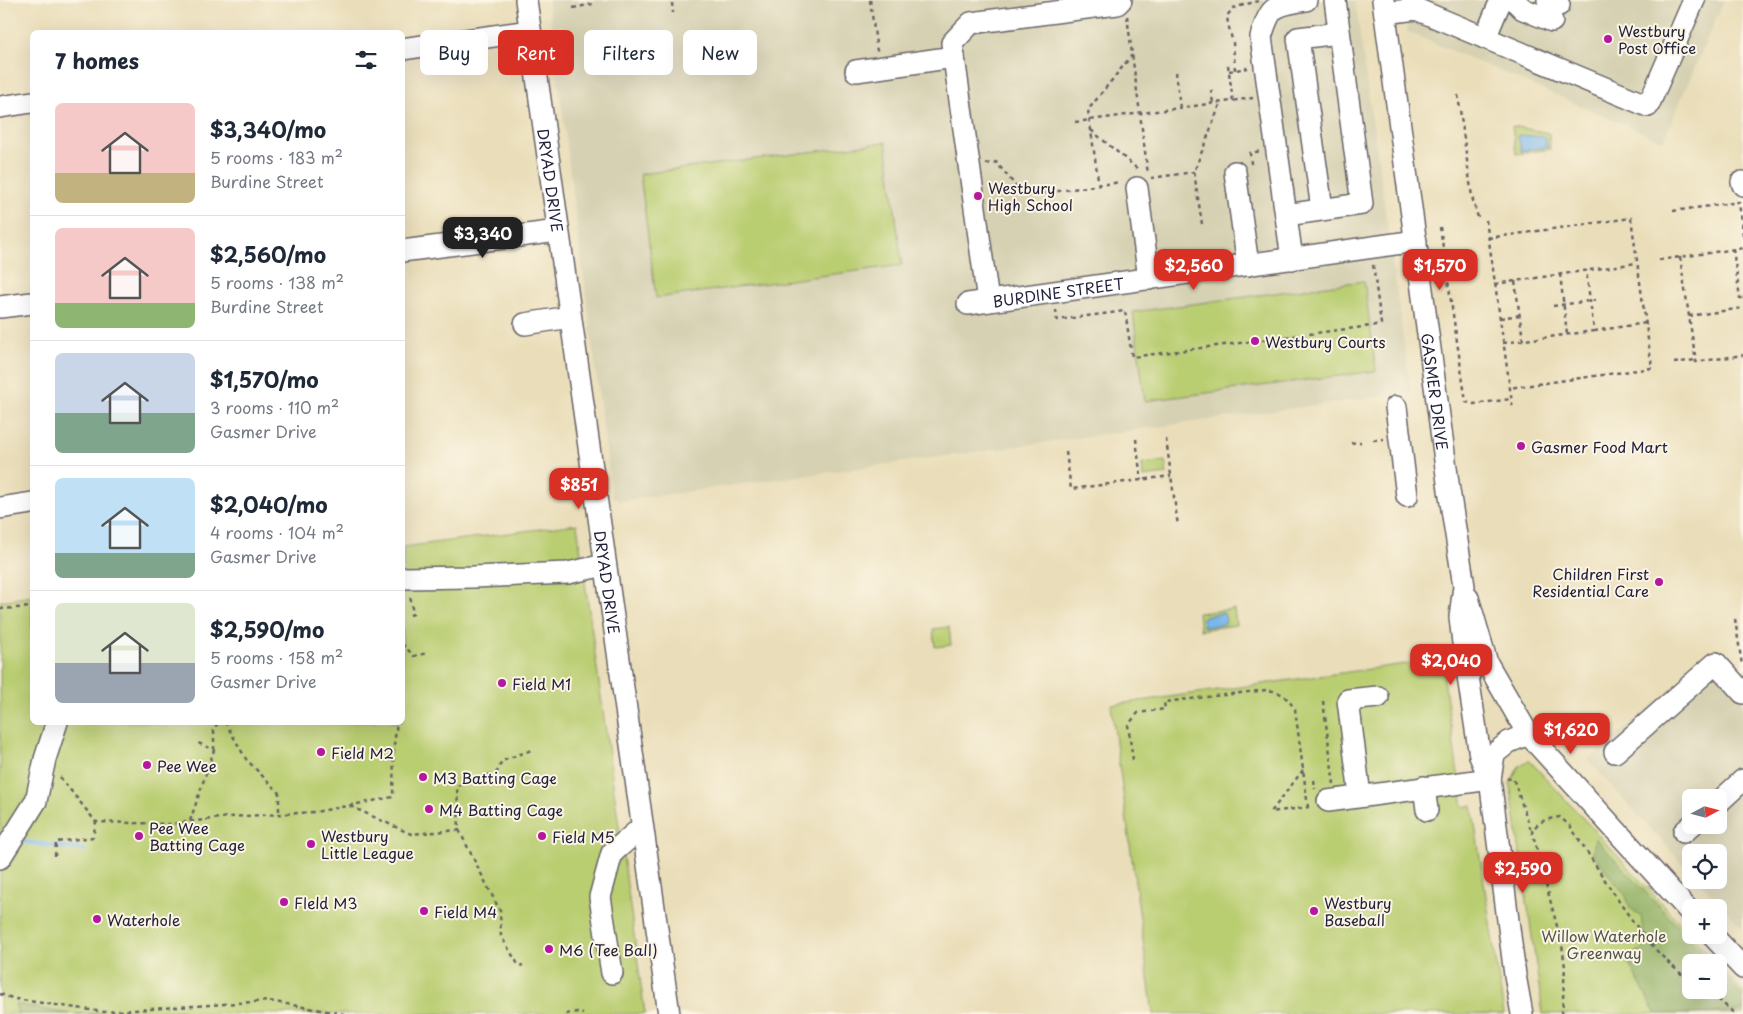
<!DOCTYPE html>
<meta charset="utf-8">
<style>
body{margin:0;font-family:"Playpen Sans",sans-serif;background:#f2f2f3;color:#1f2937;height:100vh;display:flex;flex-direction:column;font-size:19px;white-space:nowrap}
*{box-sizing:border-box;margin:0}
p{font-size:16px;color:#747a83}
.icon{flex:none;width:28px;height:28px;fill:none;stroke:currentColor;stroke-width:2;stroke-linecap:round;stroke-linejoin:round}
.map{position:relative;flex:1;overflow:hidden}
.panel{position:absolute;left:30px;top:30px;width:375px;height:695px;display:flex;flex-direction:column;background:#fff;border-radius:8px;box-shadow:0 5px 20px #0002}
.panel>*{flex:none}
.banner{position:absolute;left:420px;top:30px;width:475px;height:45px;display:flex;gap:10px}
.needle{width:32px;rotate:83deg}
.controls{position:absolute;left:1682px;top:789px;display:grid;gap:10px}
.controls a{display:grid;place-items:center;width:45px;height:45px;border-radius:8px;background:#fff;box-shadow:0 5px 20px #0002;font-size:25px}
.price{position:absolute;translate:-50% -42px;padding:0 11px;border-radius:10px;background:#d93025;color:#fff;font-size:16px;line-height:32px;filter:drop-shadow(0 1px 2px #0008)}
.price::after{content:'';position:absolute;left:50%;top:30px;width:15px;height:11px;margin-left:-8px;background:inherit;clip-path:polygon(0 0,100% 0,50% 100%)}
.price.active{background:#222;color:#fff}
ul{padding:0;list-style:none}
li{display:flex;align-items:center;gap:15px;height:125px;padding:0 25px}
li+li{border-top:1px solid #e0e1e3}
li span{display:grid;place-items:center;flex:none;width:140px;height:100px;border-radius:8px;color:#555}
li>.icon{margin-inline-start:auto}
span .icon{width:60px;height:60px;fill:#fffc;stroke-width:1}
li b{font-size:21px}
h2{display:flex;justify-content:space-between;align-items:center;height:60px;padding:0 25px;font-size:21px}
.tag{padding:0 18px;border-radius:8px;background:#fff;box-shadow:0 5px 20px #0002;font-size:18px;line-height:45px}
.tag.active{background:#d93025;color:#fff}
.map>svg:first-child{display:block}
</style>
<div class="map">
<svg width="1743" height="1014" viewBox="0 0 1743 1014">
<rect width="100%" height="100%" fill="#fcf5e5"/>
<filter id="ink" filterUnits="userSpaceOnUse"><feTurbulence type="fractalNoise" baseFrequency=".02" numOctaves="2"/><feDisplacementMap in="SourceGraphic" scale="10" xChannelSelector="R" yChannelSelector="G"/><feConvolveMatrix kernelMatrix="1 2 1 2 8 2 1 2 1" color-interpolation-filters="sRGB"/></filter>
<filter id="wash" filterUnits="userSpaceOnUse"><feTurbulence type="fractalNoise" baseFrequency=".0096" numOctaves="4" result="noise"/><feDisplacementMap in="SourceGraphic" scale="20" xChannelSelector="R" yChannelSelector="G"/><feGaussianBlur stdDeviation="1.12" result="paint"/><feColorMatrix in="noise" values="0 0 0 0 0 0 0 0 0 0 0 0 0 0 0 0 0 1.4 0 .05"/><feComposite in="paint" operator="in"/></filter>
<g filter="url(#wash)">
<rect width="100%" height="100%" fill="#eadeba"/>
<path fill="#d6d1b2" fill-rule="evenodd" d="M548 0H1355L1411 392 619 501 612 497Z
M1403 0H1724L1663 141 1408 32Z
M1716 652 1743 685V929L1698 880H1719V852H1691V873L1588 760ZM1691 798H1719V825H1691Z"/>
<path fill="#b9cd71" stroke="#6e7856" d="M1512 126 1549 133 1550 149 1516 154Z
M886 142 902 265 656 298 640 174Z
M1364 281 1376 371 1145 401 1133 312Z
M1165 461 1167 474 1143 477 1142 464Z
M577 524 645 1014H0V601L32 596V722H402L403 547Z
M1234 609 1236 625 1200 630 1198 613Z
M949 627 951 645 935 647 933 629Z
M1441 659 1463 807 1472 805 1504 1014H1153L1111 705Z
M1529 760 1716 962H1691V990H1719V966L1743 992V1014H1543L1510 783 1519 766Z"/>
<path fill="#92b063" stroke="#5a694f" d="M1595 838 1711 962H1691V990H1719V971L1743 997V1011L1693 1014H1656L1627 960 1645 946 1641 916 1630 908 1626 896 1593 854Z
M15 1004 70 1014H18Z
M184 1010 182 1014H76Z"/>
<path fill="#79b6eb" stroke="#4e6c93" d="M1518 135 1546 137 1547 147 1521 151Z
M1224 613 1226 622 1225 624 1205 627 1203 626 1202 618 1204 616Z"/>
<g fill="none" stroke-linecap="round" stroke-linejoin="round">
<path stroke="#79b6eb" stroke-width="4.5" d="M25 842 84 850"/>
</g>
</g>
<g filter="url(#ink)">
<g fill="none" stroke-linecap="round" stroke-linejoin="round">
<g stroke="#686467" stroke-width="24">
<g id="minor">
<path id="s1" d="M526 0 669 1014"/>
<path id="s2" d="M1383 0 1449 490 1464 586 1460 617 1463 643 1480 756 1490 779"/>
<path d="M1514 0 1523 9 1552 21"/>
<path d="M1548 0 1559 5"/>
<path d="M1385 13 1416 9 1648 106 1694 0"/>
<path d="M1485 38 1501 0"/>
<path d="M402 49 530 31"/>
<path d="M856 71 954 57"/>
<path d="M0 107 32 102"/>
<path d="M1235 172 1248 265"/>
<path d="M1742 182 1743 185"/>
<path d="M1137 188 1149 279"/>
<path d="M1322 209 1298 38 1339 33"/>
<path d="M1286 215 1362 204 1335 0"/>
<path d="M402 251 558 231"/>
<path d="M1292 259 1261 37C1271 4 1274 6 1306 0"/>
<path d="M988 301 952 43 971 23 1117 4 1121 0"/>
<path id="s3" d="M968 304 1416 241"/>
<path d="M0 307 32 303"/>
<path d="M525 324 570 317"/>
<path d="M1396 407 1407 496"/>
<path d="M0 508 32 503"/>
<path d="M402 578 473 577 568 573 605 565"/>
<path d="M1468 598 1487 663 1528 734 1691 913"/>
<path d="M1615 752 1716 663 1743 693"/>
<path d="M1424 787 1427 810"/>
<path d="M1360 796 1348 700 1378 697"/>
<path d="M1328 801 1490 779"/>
<path d="M1719 802 1743 780"/>
<path d="M1684 832 1692 825"/>
<path d="M0 858 36 801 45 759 57 722"/>
<path d="M1712 935 1743 968"/>
<path d="M612 973 600 897 612 853 642 827"/>
<path d="M1522 1014 1515 975 1490 779 1494 754 1509 742 1528 734"/>
</g>
</g>
<path stroke="#686467" stroke-width="2.5" stroke-dasharray="4 4" stroke-linecap="butt" d="M870 0 877 51
M672 3 673 13
M573 8 593 4
M1127 16 1148 174
M1228 65 1233 101
M1235 70 1233 43 1228 24 1227 16 1233 8 1258 1
M1229 71 1248 68
M1176 72 1180 108
M1211 90 1213 103
M1458 95 1472 197 1479 221
M1075 122 1253 98
M1091 130 1140 171
M986 164 996 162 1024 196 1121 182
M1251 164 1250 153 1261 151
M1151 178 1194 172
M1099 186 1088 110 1132 55
M1673 211 1739 202 1743 235
M1486 220 1513 410
M1202 224 1194 172 1221 102
M1440 227 1466 402 1474 404 1511 399
M1488 238 1631 218 1652 368 1509 388
M1733 249 1740 298H1743
M1680 257 1696 362 1743 355
M1659 260 1743 248
M1560 274 1567 334
M1515 281 1523 340
M1495 284 1637 263
M1553 306 1596 300
M1056 310 1057 320 1125 311 1132 357 1370 326 1381 324 1373 264
M1689 316 1743 308
M1500 318 1520 315
M1594 331 1646 323
M1503 343 1594 331 1586 270
M1674 363 1695 360
M1136 439 1141 480
M1166 439 1178 526
M1373 440 1384 439
M1351 443 1361 442
M1066 452 1071 489 1171 476
M0 609 32 607
M410 615 413 614 410 595
M1735 619 1742 665
M402 644 414 656 428 653
M1323 701 1334 784
M225 722 246 759 279 793V814
M214 750V728L219 722
M1133 760 1128 725 1138 713 1165 709 1164 702 1266 690C1282 691 1286 697 1295 709L1308 807
M1303 770 1271 812 1309 807
M60 777 96 822 170 824 229 817 315 812 393 797 394 745 397 722
M1507 779 1513 778 1531 830
M1314 780 1315 789
M350 806 411 834 459 830 457 786 497 772 502 761 534 749
M190 821 214 750 196 742
M459 830 500 911 501 936 519 966 523 965
M55 856 56 842 93 837 96 822
M1705 990 1718 999 1735 1014
M0 994 15 999 104 1012 269 1001 344 1014
M566 1014 577 1012 583 1014
M1562 1014 1565 967 1562 945 1532 831C1539 820 1548 819 1560 817L1570 826C1605 877 1640 946 1691 981"/>
<use href="#minor" stroke="#fff" stroke-width="21"/>
</g>
</g>
<g fill="#b5179e" stroke="#fcf5e5" stroke-width="2">
<circle cx="1608" cy="39" r="5"/>
<circle cx="978" cy="196" r="5"/>
<circle cx="1255" cy="341" r="5"/>
<circle cx="1521" cy="446" r="5"/>
<circle cx="1659" cy="582" r="5"/>
<circle cx="502" cy="683" r="5"/>
<circle cx="321" cy="752" r="5"/>
<circle cx="147" cy="765" r="5"/>
<circle cx="423" cy="777" r="5"/>
<circle cx="429" cy="809" r="5"/>
<circle cx="139" cy="836" r="5"/>
<circle cx="542" cy="836" r="5"/>
<circle cx="311" cy="844" r="5"/>
<circle cx="284" cy="902" r="5"/>
<circle cx="424" cy="911" r="5"/>
<circle cx="1314" cy="911" r="5"/>
<circle cx="97" cy="919" r="5"/>
<circle cx="549" cy="949" r="5"/>
</g>
<g text-anchor="middle" dominant-baseline="central" stroke-width="4" stroke-linejoin="round" paint-order="stroke">
<g font-size="15" fill="#22223b" stroke="#fcf5e5" text-anchor="start">
<text x="1618" y="30">Westbury<tspan x="1618" dy="17">Post Office</tspan></text>
<text x="988" y="187">Westbury<tspan x="988" dy="17">High School</tspan></text>
<text x="1265" y="341">Westbury Courts</text>
<text x="1531" y="446">Gasmer Food Mart</text>
<text x="1649" y="573" text-anchor="end">Children First<tspan x="1649" dy="17">Residential Care</tspan></text>
<text x="512" y="683">Field M1</text>
<text x="331" y="752">Field M2</text>
<text x="157" y="765">Pee Wee</text>
<text x="433" y="777">M3 Batting Cage</text>
<text x="439" y="809">M4 Batting Cage</text>
<text x="149" y="827">Pee Wee<tspan x="149" dy="17">Batting Cage</tspan></text>
<text x="321" y="835">Westbury<tspan x="321" dy="17">Little League</tspan></text>
<text x="552" y="836">Field M5</text>
<text x="294" y="902">FIeld M3</text>
<text x="1324" y="902">Westbury<tspan x="1324" dy="17">Baseball</tspan></text>
<text x="434" y="911">Field M4</text>
<text x="107" y="919">Waterhole</text>
<text x="559" y="949">M6 (Tee Ball)</text>
</g>
<g font-size="15" fill="#22223b" stroke="#fcf5e5">
<text stroke="none"><textPath href="#s1" startOffset="182">DRYAD DRIVE</textPath></text>
<text stroke="none"><textPath href="#s3" startOffset="91">BURDINE STREET</textPath></text>
<text stroke="none"><textPath href="#s2" startOffset="395">GASMER DRIVE</textPath></text>
<text stroke="none"><textPath href="#s1" startOffset="588">DRYAD DRIVE</textPath></text>
</g>
<g font-size="15" fill="#4f554b" stroke="#fcf5e5">
<text x="1604" y="935">Willow Waterhole<tspan x="1604" dy="17">Greenway</tspan></text>
</g>
</g>
</svg>
<div class="controls">
<a><svg class="needle" viewBox="-14 -14 28 28"><path d="M0-13l5 13h-10z" fill="#e53935"/><path d="M0 13l5-13h-10z" fill="#747a83"/></svg></a>
<a><svg class="icon" aria-label="locate" viewBox="0 0 24 24"><circle cx="12" cy="12" r="6"/><path d="M12 2v4M12 18v4M2 12h4M18 12h4"/></svg></a>
<a>+</a>
<a>−</a>
</div>
<b class="price active" style="left:483px;top:259px">$3,340</b>
<b class="price" style="left:1194px;top:291px">$2,560</b>
<b class="price" style="left:1440px;top:291px">$1,570</b>
<b class="price" style="left:579px;top:510px">$851</b>
<b class="price" style="left:1451px;top:686px">$2,040</b>
<b class="price" style="left:1571px;top:755px">$1,620</b>
<b class="price" style="left:1523px;top:894px">$2,590</b>
<div class="banner">
<a class="tag">Buy</a>
<a class="tag active">Rent</a>
<a class="tag">Filters</a>
<a class="tag">New</a>
</div>
<section class="panel">
<h2>7 homes<svg class="icon" aria-label="filters" viewBox="0 0 24 24"><path d="M4 7h16M4 17h16"/><circle cx="9" cy="7" r="2"/><circle cx="15" cy="17" r="2"/></svg></h2>
<ul>
<li><span style="background:linear-gradient(#f6c9c9 70%,#c2b280 0)"><svg class="icon" aria-label="home" viewBox="0 0 24 24"><path d="M3 11l9-7 9 7M6 9v11h12V9"/></svg></span><div><b>$3,340/mo</b><p>5 rooms · 183 m²</p><p>Burdine Street</p></div></li>
<li><span style="background:linear-gradient(#f6c9c9 75%,#8fb573 0)"><svg class="icon" aria-label="home" viewBox="0 0 24 24"><path d="M3 11l9-7 9 7M6 9v11h12V9"/></svg></span><div><b>$2,560/mo</b><p>5 rooms · 138 m²</p><p>Burdine Street</p></div></li>
<li><span style="background:linear-gradient(#c9d6e8 60%,#7fa58c 0)"><svg class="icon" aria-label="home" viewBox="0 0 24 24"><path d="M3 11l9-7 9 7M6 9v11h12V9"/></svg></span><div><b>$1,570/mo</b><p>3 rooms · 110 m²</p><p>Gasmer Drive</p></div></li>
<li><span style="background:linear-gradient(#bfe0f5 75%,#7fa58c 0)"><svg class="icon" aria-label="home" viewBox="0 0 24 24"><path d="M3 11l9-7 9 7M6 9v11h12V9"/></svg></span><div><b>$2,040/mo</b><p>4 rooms · 104 m²</p><p>Gasmer Drive</p></div></li>
<li><span style="background:linear-gradient(#dfe7d0 60%,#9aa5b1 0)"><svg class="icon" aria-label="home" viewBox="0 0 24 24"><path d="M3 11l9-7 9 7M6 9v11h12V9"/></svg></span><div><b>$2,590/mo</b><p>5 rooms · 158 m²</p><p>Gasmer Drive</p></div></li>
</ul>
</section>
</div>
